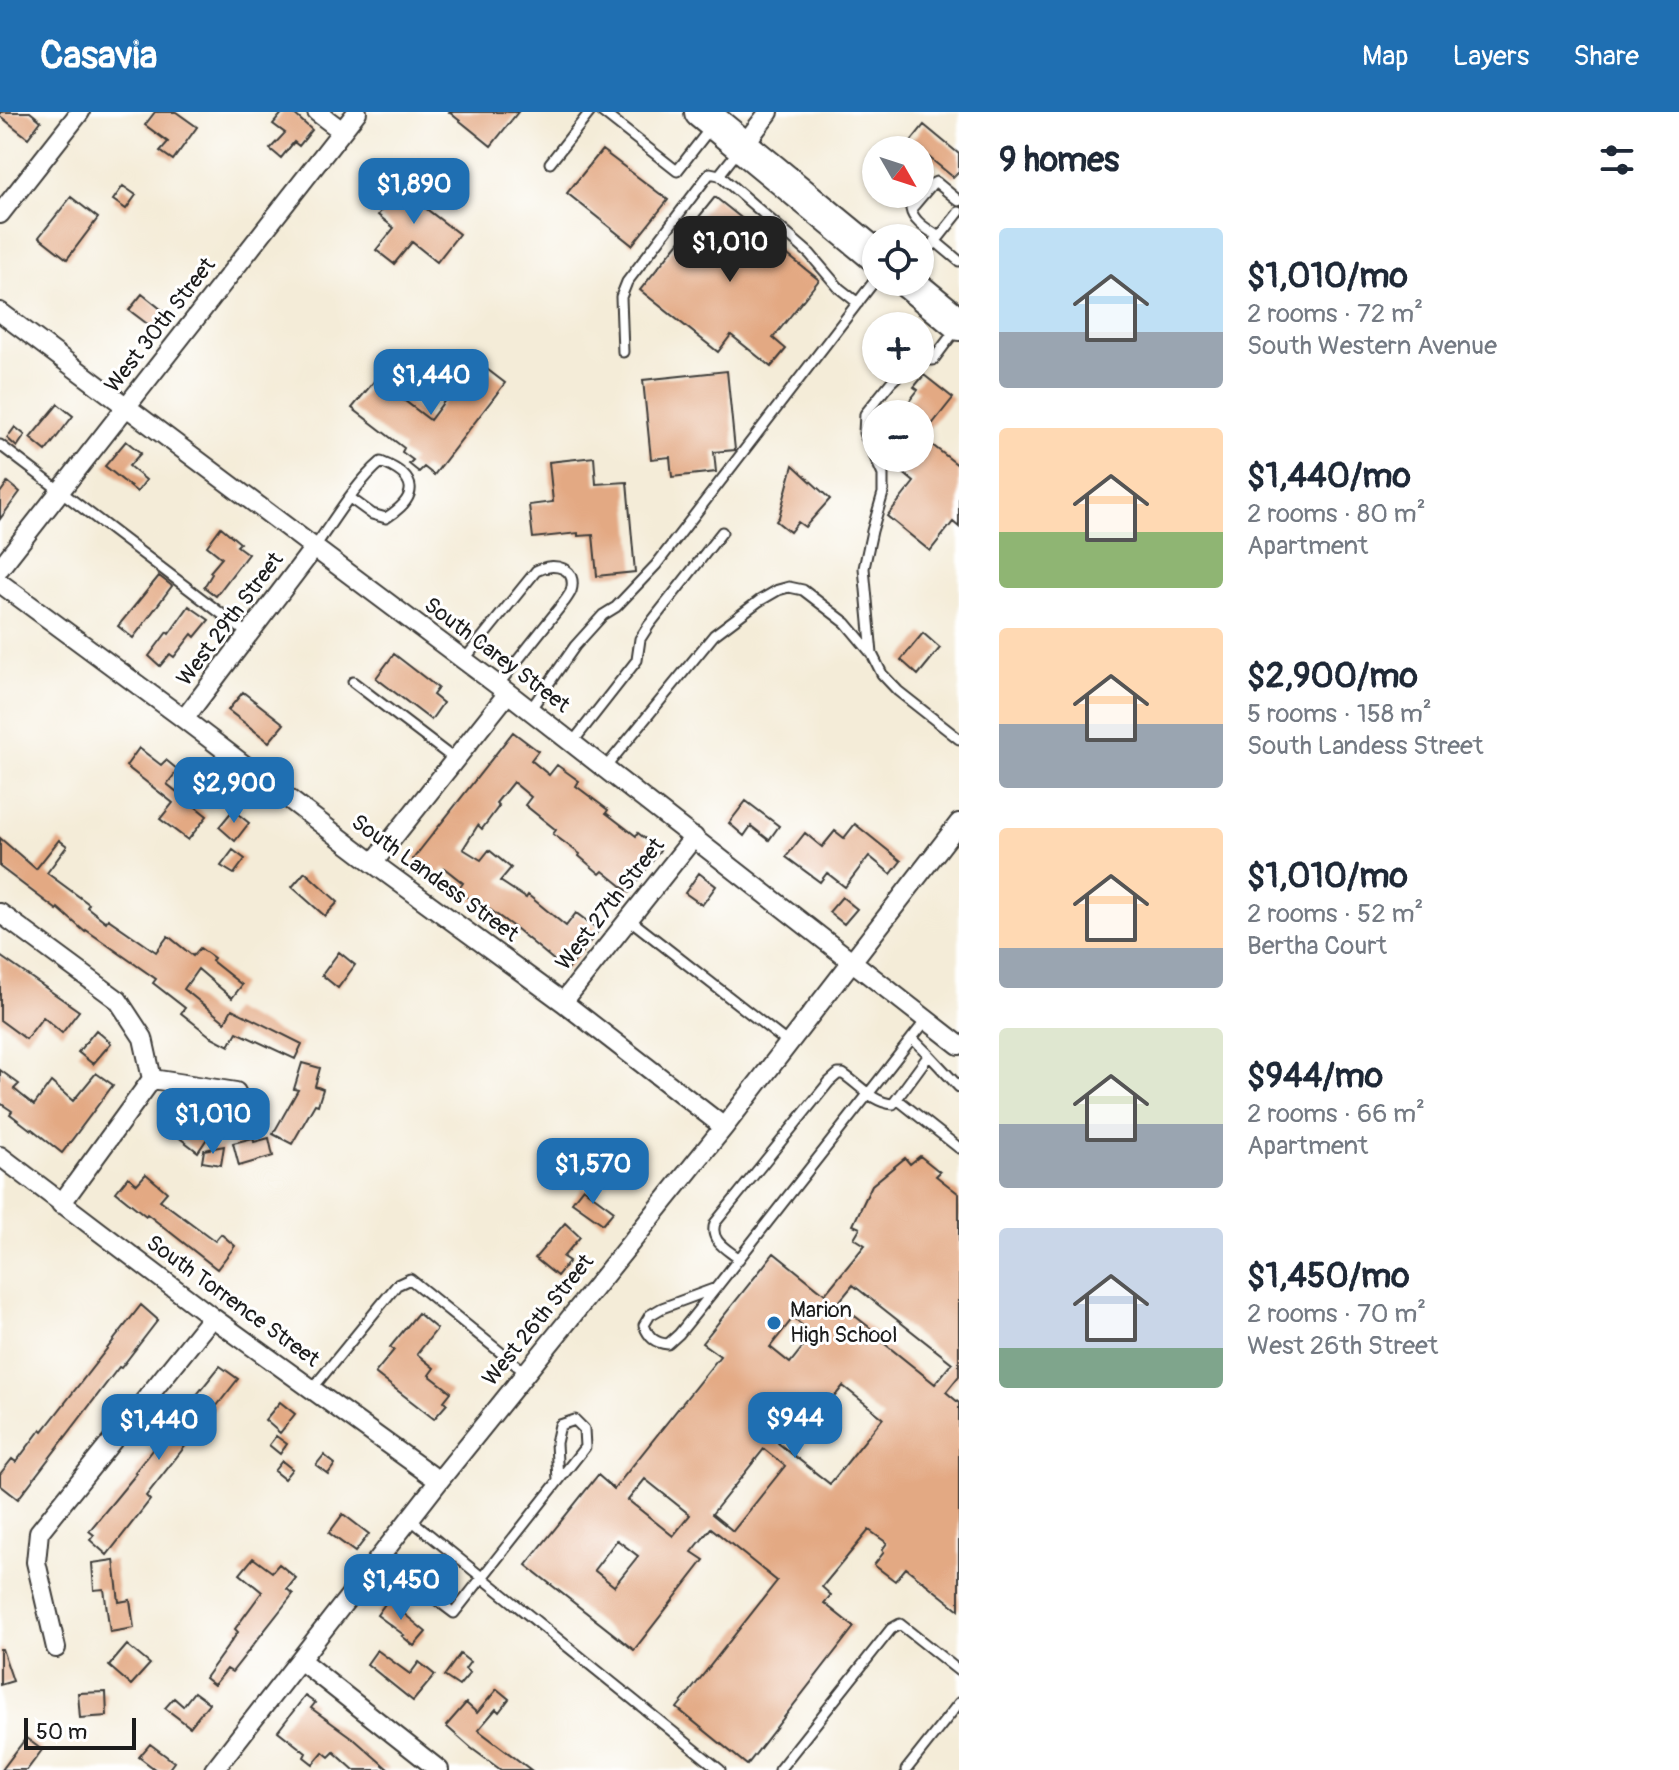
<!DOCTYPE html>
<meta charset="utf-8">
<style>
body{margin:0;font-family:Pangolin,sans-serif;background:#f6f6f7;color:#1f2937;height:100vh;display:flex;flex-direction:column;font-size:30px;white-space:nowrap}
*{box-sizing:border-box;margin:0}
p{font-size:26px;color:#747a83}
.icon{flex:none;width:44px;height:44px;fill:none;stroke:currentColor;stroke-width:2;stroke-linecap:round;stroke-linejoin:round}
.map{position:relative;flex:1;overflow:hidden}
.side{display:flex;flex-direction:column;background:#fff;width:720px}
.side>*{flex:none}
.needle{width:52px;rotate:129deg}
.tools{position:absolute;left:862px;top:24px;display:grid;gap:16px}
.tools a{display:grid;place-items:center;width:72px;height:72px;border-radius:50%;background:#fff;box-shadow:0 2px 6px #0004;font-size:40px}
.scale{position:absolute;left:24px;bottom:20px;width:112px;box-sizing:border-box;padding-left:8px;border:4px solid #1c1c1c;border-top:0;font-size:22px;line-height:28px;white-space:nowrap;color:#1c1c1c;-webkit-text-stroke:6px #fff;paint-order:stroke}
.price{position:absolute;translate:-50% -68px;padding:0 18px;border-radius:16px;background:#1f6fb2;color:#fff;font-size:26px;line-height:52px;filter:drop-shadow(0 2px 4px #0008)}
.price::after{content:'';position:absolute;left:50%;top:48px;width:24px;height:18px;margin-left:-12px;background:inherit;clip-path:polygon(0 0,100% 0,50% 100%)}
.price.current{background:#222;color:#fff}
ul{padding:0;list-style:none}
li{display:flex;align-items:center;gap:24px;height:200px;padding:0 40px}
li span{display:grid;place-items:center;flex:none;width:224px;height:160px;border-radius:8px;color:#555}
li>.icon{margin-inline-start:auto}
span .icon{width:96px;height:96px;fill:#fffc;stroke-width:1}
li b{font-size:34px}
h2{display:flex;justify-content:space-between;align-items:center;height:96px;padding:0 40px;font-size:34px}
header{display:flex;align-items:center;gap:48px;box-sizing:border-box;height:112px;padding:0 40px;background:#1f6fb2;color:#fff}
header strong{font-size:38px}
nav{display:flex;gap:44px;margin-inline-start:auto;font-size:28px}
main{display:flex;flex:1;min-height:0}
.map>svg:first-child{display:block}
</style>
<header>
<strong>Casavia</strong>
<nav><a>Map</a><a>Layers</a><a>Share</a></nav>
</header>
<main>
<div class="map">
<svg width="959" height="1658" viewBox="0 0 959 1658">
<rect width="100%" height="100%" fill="#fff"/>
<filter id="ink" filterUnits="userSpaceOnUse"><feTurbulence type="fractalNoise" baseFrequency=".0125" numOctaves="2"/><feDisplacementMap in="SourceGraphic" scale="16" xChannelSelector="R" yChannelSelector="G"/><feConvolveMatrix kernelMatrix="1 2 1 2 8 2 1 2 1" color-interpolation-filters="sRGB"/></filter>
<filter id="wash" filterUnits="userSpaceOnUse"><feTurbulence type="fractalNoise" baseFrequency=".006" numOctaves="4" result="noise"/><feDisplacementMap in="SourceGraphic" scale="32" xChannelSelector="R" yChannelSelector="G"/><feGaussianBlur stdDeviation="1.8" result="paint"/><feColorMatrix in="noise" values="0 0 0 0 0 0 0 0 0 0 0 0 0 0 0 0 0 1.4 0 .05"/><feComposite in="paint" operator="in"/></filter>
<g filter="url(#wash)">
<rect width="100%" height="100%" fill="#f4ecd8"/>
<g id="blocks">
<path fill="#e3a983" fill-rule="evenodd" d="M0 0H30L41 9 28 26 0 4Z
M155 0H176L197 15 173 48 160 39 168 30 145 13Z
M283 0H292L312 18 299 34 294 30 281 46 270 37 285 21 273 12Z
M449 0H518L491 34Z
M924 13 959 42V59L953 65 920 38H904Z
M602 38 668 88 632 133 567 81Z
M405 69 429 89 424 95 459 122 437 150 412 130 394 152 376 138 394 116 378 103Z
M123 74 136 83 126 97 113 88Z
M71 85 98 106 67 147 39 125Z
M715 85 819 168 773 226 786 237 771 255 731 223 718 240 640 178Z
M142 182 167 202 154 217 129 198Z
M475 248 505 271 434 363 424 355 419 360 409 352 413 348 402 340 404 336 352 296 376 267 430 308Z
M727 259 735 338 714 340 716 360 672 365 670 345 651 347 643 268Z
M924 263 953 286 922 325 959 354V415L953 410 930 439 887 404 914 370 902 360 914 346H920V302H899L918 278 914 275Z
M58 292 73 304 46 339 30 326Z
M15 315 25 323 17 335 7 326Z
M126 329 141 341 129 354 146 368 137 380 105 354Z
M594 345 596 372 627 370 635 460 597 464 593 423 578 424V421L533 426 529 393 553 390 549 350Z
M793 353 830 387 805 415 798 410 790 420 776 409 779 405Z
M8 370 20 380 0 407V381Z
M221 415 240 431 237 434 248 442 216 484 204 475 212 462 210 460 222 446 207 434Z
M159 464 172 474 133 526 118 514Z
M189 494 209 508 195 525 192 522 174 545 170 542 160 554 149 544 167 520 169 522Z
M923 521 940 536 918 563 901 548Z
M394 542 438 576 433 583 443 591 431 608 376 566Z
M243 580 284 612 269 630 228 598Z
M513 620 538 639 531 648 549 663 557 653 579 669 576 674 608 698 606 701 636 724 638 721 660 739 629 780 603 759 600 762 579 744 580 742 553 722 556 718 525 693 531 685 513 670 496 691 499 694 482 717 478 713 463 737 481 748 489 738 511 756 500 769 526 786 528 783 566 814 576 801 599 818 567 859 515 816 482 792 480 795 458 778 463 771 444 756 437 766 413 747Z
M139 636 161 653 166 648 178 658 167 672 207 704 188 728 160 707 173 691 126 654Z
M746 689 779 714 769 728 751 714 744 724 729 711Z
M233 698 249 711 235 729 219 715Z
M855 712 901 749 891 762 869 744 845 775 827 761 820 770 786 745 805 721 822 735 835 719 844 726Z
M0 726 36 757 59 728 67 734 47 761 89 792 87 795 106 810 108 807 156 840 168 824 193 844 200 836 214 846 212 849 242 873 232 886 198 857 184 877 225 910 232 897 302 932 295 947 237 920 229 934 210 924 181 901 185 896 153 871 156 867 86 818 85 820 58 796 57 798 0 755Z
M233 738 245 747 234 762 221 754Z
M305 760 338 790 325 804 292 775Z
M699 761 716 774 702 793 685 781Z
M842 785 857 797 844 812 829 800Z
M339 840 355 853 338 876 322 863Z
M0 844 79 899 62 921 43 905 26 927 0 908Z
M96 918 111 931 93 952 78 940Z
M302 951 320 956 315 974 323 977 318 993 315 992 292 1032 273 1022 298 978 294 977Z
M0 958 19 972 14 977 34 993 51 970 73 989 96 961 113 973 62 1041 32 1017 31 1018 10 1002 12 999 0 991Z
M176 999 187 1008 191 1003 212 1019 198 1040 164 1014Z
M253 1026 254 1030 269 1026 273 1044 239 1054 233 1031Z
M224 1034 221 1053 202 1050 204 1038Z
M920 1044 940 1060 936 1064 959 1082V1264L946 1280 959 1291V1498L906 1456 895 1469 874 1453 884 1440 882 1438 887 1431 869 1418 822 1475 831 1483 824 1491 854 1515 747 1653 677 1596 777 1469 711 1416 692 1440 704 1448 634 1538 526 1453 598 1363 614 1377 720 1244 702 1231 774 1141 825 1182 865 1133 854 1126 860 1116 853 1113 872 1073 905 1046 910 1052ZM853 1173 952 1251 935 1272 880 1228 882 1225 838 1191ZM793 1206 813 1222 790 1251 770 1235ZM843 1274 883 1306 830 1372 778 1331 798 1307 809 1316ZM764 1337 785 1354 733 1419 712 1402ZM645 1367 690 1403 673 1424 628 1388ZM617 1428 638 1444 614 1474 594 1458Z
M146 1062 167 1080 160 1088 215 1129 221 1122 235 1134 217 1157 147 1102 146 1104 116 1080 128 1065 137 1072Z
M583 1076 614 1099 603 1112 572 1090Z
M565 1111 580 1125 563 1145 569 1149 557 1164 535 1146Z
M141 1193 158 1208 121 1256 119 1255 18 1387 0 1373V1362L12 1347 16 1350 41 1317 43 1319Z
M418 1201 437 1217 417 1242 434 1256 429 1263 451 1280 444 1289 447 1292 434 1307 375 1261 394 1238 390 1235Z
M220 1254 238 1267 146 1384 150 1388 107 1443 90 1428 94 1423 89 1419 137 1361 135 1360 152 1338Z
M280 1290 295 1302 280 1321 265 1308Z
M276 1324 287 1332 280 1342 269 1333Z
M324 1343 335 1352 328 1362 316 1353Z
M282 1349 292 1357 284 1367 274 1359Z
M343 1402 369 1422 355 1440 329 1421Z
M253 1446 272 1460 279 1452 296 1466 287 1477 293 1482 232 1560 227 1557 214 1573 205 1566 238 1520 235 1517 262 1480 240 1462Z
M114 1448 119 1490 130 1488 134 1516 110 1520 104 1477 94 1478 92 1451Z
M390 1485 406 1498 403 1501 426 1520 414 1534 402 1524 404 1523 377 1503Z
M127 1533 150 1552 131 1573 109 1554Z
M0 1537H2L13 1569 0 1573Z
M377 1538 410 1562 419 1550 435 1563 413 1589 367 1552Z
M460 1542 470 1550 465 1557 470 1561 459 1574 444 1564Z
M497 1577 509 1587 499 1600 496 1597 478 1618 531 1658H501L471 1636 446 1614 466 1591 477 1601Z
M106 1580 107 1604 80 1606 78 1581Z
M194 1580 209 1591 190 1615 165 1596 174 1586 183 1594Z
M305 1584 315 1591 311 1596 355 1628 389 1658H354L334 1640 329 1645 323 1640 313 1652 304 1645 306 1641 278 1619Z
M26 1626 42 1638 27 1658H2Z
M150 1632 174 1650 168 1658H156L139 1645Z"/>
</g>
</g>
<g filter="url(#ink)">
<use href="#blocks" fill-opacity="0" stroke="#3c3b38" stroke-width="2"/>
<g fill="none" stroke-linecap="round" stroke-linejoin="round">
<g stroke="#3c3b38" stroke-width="13">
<path id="lane" d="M602 0 677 59 712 14
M738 39 719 63 810 142 839 176 858 191
M550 51 590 0
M939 125C929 118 913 110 911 97L932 72 936 70 959 89
M935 129 959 149
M920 149 959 100
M623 240 621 185 627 170 710 61 719 63
M920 248H933L957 216
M904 258 891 270 865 302 864 321 883 363V381L872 419 864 456 872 542 882 562 898 579 959 627
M0 333 248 522
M314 436C334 408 355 372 381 350 419 365 419 385 386 406L372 402 350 386
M464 548 536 459C554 449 578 456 571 479 571 480 565 489 564 490L498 573
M353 570 454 647
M530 598 575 534 603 503 616 495 656 453 876 167
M572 631 637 548 640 527 649 513 722 420
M605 656 714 523 759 489 778 478 789 475 803 478 846 511 872 542
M629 807 788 931
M929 943 959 975
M897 987 959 1036
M739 1147C727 1137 709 1129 715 1111L829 970 838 962H843C859 972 873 991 893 992L929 943 912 926
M716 1176 662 1196 650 1203 644 1213C649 1226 655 1231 668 1232L679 1222 716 1176 927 907
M312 1277 397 1173 410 1167 526 1261
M410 1407 720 1658
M380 1445 454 1501 585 1335 584 1317 575 1308 560 1313 556 1331 558 1369
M779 1658 891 1517 900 1512 959 1559
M906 1658 959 1591"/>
</g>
<g stroke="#3c3b38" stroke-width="22">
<path id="street" d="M317 0 342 19
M743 34 769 0
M0 102 80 0
M0 200 508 581 959 933
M0 456 357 0
M0 471 184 607 373 751 563 890 724 1015
M184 607 314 436
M373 751 508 581
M0 801 118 888 143 926 152 967
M563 890 694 725
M152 967 236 980
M0 1044 212 1205 439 1369
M61 1092 152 967
M56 1536 36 1450 39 1420 212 1205
M300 1548 439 1658
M214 1658 439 1369 724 1015 959 711"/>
</g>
<g stroke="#3c3b38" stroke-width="36">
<path id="highway" d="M701 0 876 144
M908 170 959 212"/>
</g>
<use href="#lane" stroke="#fff" stroke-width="9"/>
<use href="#street" stroke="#fff" stroke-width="18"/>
<use href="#highway" stroke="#fff" stroke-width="32"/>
</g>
</g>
<circle fill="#1f6fb2" stroke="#fff" stroke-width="3" cx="774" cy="1211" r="8"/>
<g text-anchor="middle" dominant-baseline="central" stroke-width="6" stroke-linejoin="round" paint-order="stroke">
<g font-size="22" fill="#1c1c1c" stroke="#fff">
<text transform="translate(160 213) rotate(-52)">West 30th Street</text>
<text transform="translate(230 507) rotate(-53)">West 29th Street</text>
<text transform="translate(497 543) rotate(37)">South Carey Street</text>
<text transform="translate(435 766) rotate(36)">South Landess Street</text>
<text transform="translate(610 792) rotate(-52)">West 27th Street</text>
<text transform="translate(233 1189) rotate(36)">South Torrence Street</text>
<text transform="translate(538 1208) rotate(-51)">West 26th Street</text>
</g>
<g font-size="22" fill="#1c1c1c" stroke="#fff" text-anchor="start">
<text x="790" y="1198">Marion<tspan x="790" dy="25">High School</tspan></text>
</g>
</g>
</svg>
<div class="tools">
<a><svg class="needle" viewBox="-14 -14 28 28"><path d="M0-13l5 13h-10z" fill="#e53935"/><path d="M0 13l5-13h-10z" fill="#747a83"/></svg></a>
<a><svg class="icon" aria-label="locate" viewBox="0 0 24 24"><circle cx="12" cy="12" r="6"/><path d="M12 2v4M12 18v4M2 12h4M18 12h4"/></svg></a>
<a>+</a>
<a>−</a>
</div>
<div class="scale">50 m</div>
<b class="price" style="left:414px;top:114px">$1,890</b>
<b class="price current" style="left:730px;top:172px">$1,010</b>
<b class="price" style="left:431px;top:305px">$1,440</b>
<b class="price" style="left:234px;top:713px">$2,900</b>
<b class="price" style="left:213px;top:1044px">$1,010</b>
<b class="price" style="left:593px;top:1094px">$1,570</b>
<b class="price" style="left:795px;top:1348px">$944</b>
<b class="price" style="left:159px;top:1350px">$1,440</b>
<b class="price" style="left:401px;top:1510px">$1,450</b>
</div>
<section class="side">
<h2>9 homes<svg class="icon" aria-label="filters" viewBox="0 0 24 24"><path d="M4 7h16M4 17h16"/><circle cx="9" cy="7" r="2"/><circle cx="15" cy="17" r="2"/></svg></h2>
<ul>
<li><span style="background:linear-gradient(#bfe0f5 65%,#9aa5b1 0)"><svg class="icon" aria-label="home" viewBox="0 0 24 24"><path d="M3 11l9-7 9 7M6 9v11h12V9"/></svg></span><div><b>$1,010/mo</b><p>2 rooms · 72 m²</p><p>South Western Avenue</p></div></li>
<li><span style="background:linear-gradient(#ffd9b3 65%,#8fb573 0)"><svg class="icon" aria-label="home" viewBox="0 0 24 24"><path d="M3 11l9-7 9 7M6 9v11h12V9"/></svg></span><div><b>$1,440/mo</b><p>2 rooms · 80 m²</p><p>Apartment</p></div></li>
<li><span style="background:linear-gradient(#ffd9b3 60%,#9aa5b1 0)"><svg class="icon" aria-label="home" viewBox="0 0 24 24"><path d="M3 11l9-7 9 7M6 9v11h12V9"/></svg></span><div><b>$2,900/mo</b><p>5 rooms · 158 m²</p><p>South Landess Street</p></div></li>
<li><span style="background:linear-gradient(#ffd9b3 75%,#9aa5b1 0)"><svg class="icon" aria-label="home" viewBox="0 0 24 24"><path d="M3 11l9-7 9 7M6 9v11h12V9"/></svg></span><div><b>$1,010/mo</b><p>2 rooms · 52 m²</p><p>Bertha Court</p></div></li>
<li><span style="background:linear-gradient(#dfe7d0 60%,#9aa5b1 0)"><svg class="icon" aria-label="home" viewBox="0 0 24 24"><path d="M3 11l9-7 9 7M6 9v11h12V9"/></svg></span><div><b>$944/mo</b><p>2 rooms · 66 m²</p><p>Apartment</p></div></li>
<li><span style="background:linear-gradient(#c9d6e8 75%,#7fa58c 0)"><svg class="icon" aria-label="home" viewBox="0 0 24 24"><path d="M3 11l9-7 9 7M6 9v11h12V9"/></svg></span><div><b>$1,450/mo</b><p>2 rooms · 70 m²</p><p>West 26th Street</p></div></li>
</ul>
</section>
</main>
